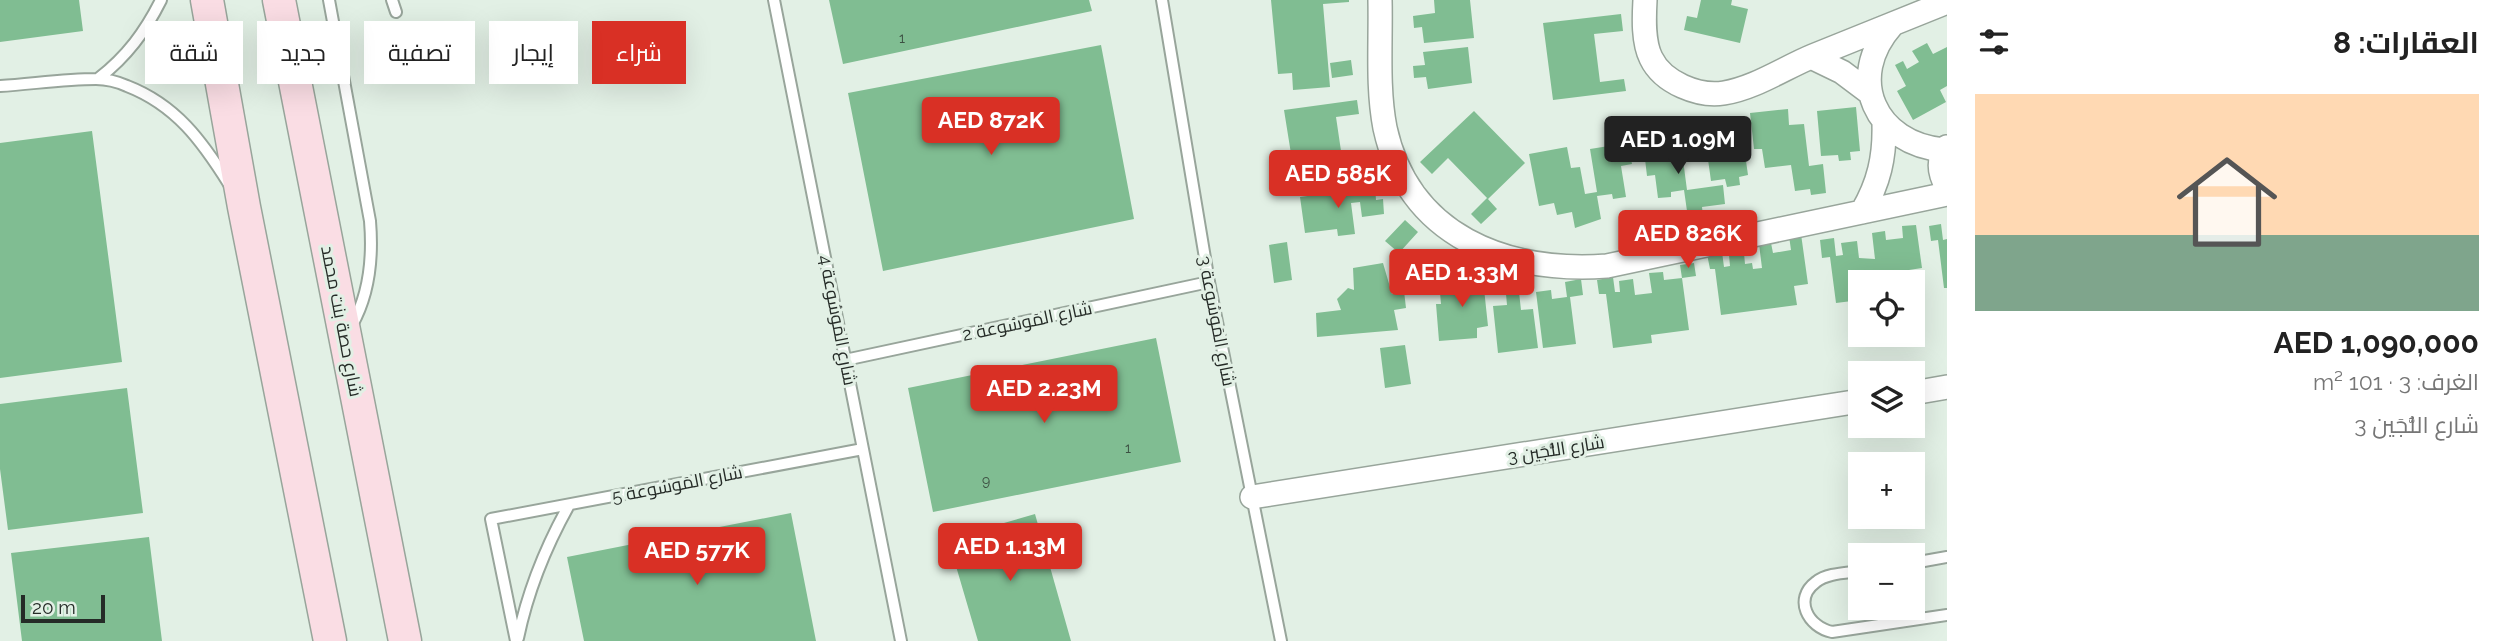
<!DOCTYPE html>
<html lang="ar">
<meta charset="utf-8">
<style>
body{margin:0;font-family:Raleway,Cairo,sans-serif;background:#f2f2f2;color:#222;direction:rtl;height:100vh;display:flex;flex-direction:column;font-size:26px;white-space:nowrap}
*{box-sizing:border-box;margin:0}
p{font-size:23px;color:#767676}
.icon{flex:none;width:38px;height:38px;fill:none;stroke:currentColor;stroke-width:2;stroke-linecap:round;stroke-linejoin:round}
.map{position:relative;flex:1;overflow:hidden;direction:ltr}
.details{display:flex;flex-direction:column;background:#fff;width:560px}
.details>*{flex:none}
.top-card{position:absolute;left:21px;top:21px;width:665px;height:63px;direction:rtl;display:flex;gap:14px}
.controls{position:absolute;left:1848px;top:270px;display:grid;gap:14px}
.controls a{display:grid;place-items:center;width:77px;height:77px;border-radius:0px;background:#fff;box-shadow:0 7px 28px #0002;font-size:35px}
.scale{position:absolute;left:21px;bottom:18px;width:84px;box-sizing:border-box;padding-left:7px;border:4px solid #252b27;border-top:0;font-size:19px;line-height:24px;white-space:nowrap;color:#252b27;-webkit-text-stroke:5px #e2f0e5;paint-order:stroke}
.price{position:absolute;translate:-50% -60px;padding:0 16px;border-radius:7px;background:#d93025;color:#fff;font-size:23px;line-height:46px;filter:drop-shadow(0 2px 4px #0008)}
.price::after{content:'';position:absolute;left:50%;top:42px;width:21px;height:16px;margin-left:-10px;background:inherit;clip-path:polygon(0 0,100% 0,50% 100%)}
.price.selected{background:#222;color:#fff}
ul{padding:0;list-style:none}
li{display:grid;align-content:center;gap:14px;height:371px;padding:0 28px}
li+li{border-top:2px solid #e0e0e0}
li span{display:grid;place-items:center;height:217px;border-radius:0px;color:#555}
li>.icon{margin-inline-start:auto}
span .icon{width:126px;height:126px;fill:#fffc;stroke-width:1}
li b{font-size:30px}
h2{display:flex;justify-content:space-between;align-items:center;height:84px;padding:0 28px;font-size:30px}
.pill{padding:0 24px;border-radius:0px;background:#fff;box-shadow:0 7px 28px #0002;font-size:24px;line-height:63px}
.pill.selected{background:#d93025;color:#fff}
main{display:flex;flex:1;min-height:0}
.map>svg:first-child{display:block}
</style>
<main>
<section class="details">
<h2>العقارات: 8<svg class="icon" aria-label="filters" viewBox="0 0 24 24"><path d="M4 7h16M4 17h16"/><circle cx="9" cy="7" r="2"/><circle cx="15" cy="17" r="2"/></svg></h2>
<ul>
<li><span style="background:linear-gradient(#ffd9b3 65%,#7fa58c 0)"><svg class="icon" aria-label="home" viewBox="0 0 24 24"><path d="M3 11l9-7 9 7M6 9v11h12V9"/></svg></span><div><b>AED 1,090,000</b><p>الغرف: 3 · 101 m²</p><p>شارع اللُّجَين 3</p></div></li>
</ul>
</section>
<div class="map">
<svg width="1947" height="641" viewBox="0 0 1947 641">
<rect width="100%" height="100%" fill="#e2f0e5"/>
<path fill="#80bd92" d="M0 0H79L83 31 0 42Z
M829 0H1089L1092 11 843 64Z
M1271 0H1349V2L1323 4 1330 87 1293 90 1292 73 1278 74Z
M1434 0H1470L1474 38 1424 43 1422 27 1414 28 1413 16 1435 13Z
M1701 0H1732L1731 5 1748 9 1740 43 1684 30 1687 16 1697 18Z
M1621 14 1623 31 1594 34 1600 82 1624 79 1626 91 1553 100 1543 23Z
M1927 43 1933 54 1947 47V86L1940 90 1946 102 1913 120 1897 91 1906 86 1895 65 1903 61 1907 69 1919 62 1912 51Z
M1101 45 1134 219 883 271 848 93Z
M1468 47 1472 83 1428 89 1426 77 1414 78 1413 66 1425 65 1423 52Z
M1351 60 1353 75 1332 78 1330 63Z
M1357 100 1359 114 1336 117 1345 178 1296 185 1284 110Z
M1856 107 1860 151 1850 152 1851 160 1839 161 1838 155 1821 156 1817 111Z
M1788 109 1789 125 1804 124 1809 166 1823 164 1826 193 1811 195 1810 189 1795 191 1791 165 1765 168 1762 149H1754L1750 113Z
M1474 111 1525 163 1488 199 1448 158 1432 174 1420 162Z
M92 131 122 362 0 378V143Z
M1742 133 1748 175 1739 177 1740 185 1727 187 1725 179 1711 181 1705 138Z
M1680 137 1687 190 1723 185 1725 204 1702 207 1703 216 1688 218 1684 190 1671 192V197L1658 198 1655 175 1647 176 1643 142Z
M1628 143 1632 164 1621 166 1626 197 1613 199 1612 194 1597 196 1601 219 1575 228 1572 212 1557 215 1554 203 1539 206 1529 154 1567 147 1571 168 1580 167 1585 194 1597 192 1590 149Z
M1375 187 1376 200 1383 199 1384 214 1362 217 1360 202 1351 203 1355 234 1338 236 1337 229 1305 233 1300 197Z
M1487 198 1497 209 1481 224 1471 214Z
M1405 220 1418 232 1399 253 1385 241Z
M1941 224 1943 240 1947 239V288H1944L1938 240 1931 241 1929 226Z
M1916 225 1922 268 1909 270 1910 282H1860V300L1836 303 1830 257 1822 258 1820 240 1834 238 1836 256 1843 255 1841 243 1857 241 1859 258 1875 259 1872 233 1885 231 1886 240 1903 238 1902 226Z
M1801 234 1808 284 1794 286 1797 305 1721 315 1715 269H1710L1707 254 1722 252 1724 267 1730 266 1729 255 1744 253 1745 264 1752 263 1753 269 1762 268 1759 244 1771 243 1773 253 1791 250 1789 236Z
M1287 242 1292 280 1274 283 1269 245Z
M1383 263 1392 294 1404 291 1406 308 1394 310 1398 330 1317 337 1316 313 1341 310 1337 299 1348 288 1354 290 1353 268Z
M1694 263 1696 276 1682 278 1680 265Z
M1482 270 1488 326 1477 328V338L1439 341 1436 304H1441L1439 281 1453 279V291L1470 289 1468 272Z
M1663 272 1664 280 1682 278 1689 330 1651 335 1652 343 1613 348 1606 294H1599L1597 280 1613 277 1615 292H1620L1619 281 1633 279 1635 295 1652 293 1649 273Z
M1581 279 1583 295 1570 297 1576 344 1543 348 1536 292 1551 290 1552 299 1567 297 1565 282Z
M1519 292 1521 310 1533 309 1538 348 1498 353 1493 306 1507 305 1506 294Z
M1156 338 1181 462 933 512 908 388Z
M1405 345 1411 384 1385 388 1380 348Z
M127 388 143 513 8 530 0 469V404Z
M791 513 816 641H584L567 557Z
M1035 514 1071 641H978L948 539Z
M149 537 162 641H22L11 553Z"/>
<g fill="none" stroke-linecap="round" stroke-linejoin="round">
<g stroke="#98a59b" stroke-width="14">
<path id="service" d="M329 0 370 221C373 257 370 293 352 325
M392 0 396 12
M774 0 901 641
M1162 0 1209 282 1281 641
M99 78C127 56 145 32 161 0
M0 86C32 84 64 79 96 79 106 79 118 82 127 86 176 105 202 141 229 184
M845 360 1209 282
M1913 563 1947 557
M1860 571C1847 573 1827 573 1816 582 1793 599 1808 627 1832 632L1947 615
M518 638C528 590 545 548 569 505
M516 641 491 519 863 449"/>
</g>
<g stroke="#98a59b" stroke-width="26">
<path id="minor" d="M1380 0C1381 42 1377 87 1385 128 1409 237 1506 273 1607 266L1947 194
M1645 0C1644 18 1643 42 1651 58 1663 83 1699 97 1724 93 1755 88 1784 68 1813 56 1858 38 1902 20 1947 2
M1892 25C1845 78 1875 144 1944 150
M1811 57 1842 72 1870 93
M1947 147C1937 160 1939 173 1947 187
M1862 212C1879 183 1885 157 1884 123
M1913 393 1947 387
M1252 497 1860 401"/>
</g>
<g stroke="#98a59b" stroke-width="35">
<path id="secondary" d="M207 0 244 207 330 641
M279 0 405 641"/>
</g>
<use href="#service" stroke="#fff" stroke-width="10"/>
<use href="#minor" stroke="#fff" stroke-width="23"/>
<use href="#secondary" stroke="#fadde4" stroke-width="32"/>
</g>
<g text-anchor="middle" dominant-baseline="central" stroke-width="6" stroke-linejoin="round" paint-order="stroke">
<g font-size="14" fill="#3c5042">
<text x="902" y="38">1</text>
<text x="1128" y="448">1</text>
<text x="986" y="481">9</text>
</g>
<g font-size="18" fill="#252b27" stroke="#e2f0e5">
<text transform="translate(838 320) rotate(79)">شارع المَوسُوعة 4</text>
<text transform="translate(342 321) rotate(79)">شارع حصة بنت محمد</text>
<text transform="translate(1027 321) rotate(-12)">شارع المَوسُوعة 2</text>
<text transform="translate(1217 321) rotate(79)">شارع المَوسُوعة 3</text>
<text transform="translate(1556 449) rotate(-9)">شارع اللُّجَين 3</text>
<text transform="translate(677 484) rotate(-11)">شارع المَوسُوعة 5</text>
</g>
</g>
</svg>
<div class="controls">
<a><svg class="icon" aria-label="locate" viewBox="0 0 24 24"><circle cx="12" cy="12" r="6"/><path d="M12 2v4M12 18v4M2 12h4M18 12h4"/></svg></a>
<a><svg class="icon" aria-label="layers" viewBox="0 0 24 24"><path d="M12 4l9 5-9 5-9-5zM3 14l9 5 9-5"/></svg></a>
<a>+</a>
<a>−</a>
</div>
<div class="scale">20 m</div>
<b class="price" style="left:991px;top:157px">AED 872K</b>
<b class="price selected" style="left:1678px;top:176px">AED 1.09M</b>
<b class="price" style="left:1338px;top:210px">AED 585K</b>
<b class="price" style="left:1688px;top:270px">AED 826K</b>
<b class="price" style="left:1462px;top:309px">AED 1.33M</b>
<b class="price" style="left:1044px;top:425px">AED 2.23M</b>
<b class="price" style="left:1010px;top:583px">AED 1.13M</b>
<b class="price" style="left:697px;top:587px">AED 577K</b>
<div class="top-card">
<a class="pill selected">شراء</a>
<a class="pill">إيجار</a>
<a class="pill">تصفية</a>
<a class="pill">جديد</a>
<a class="pill">شقة</a>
</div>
</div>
</main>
